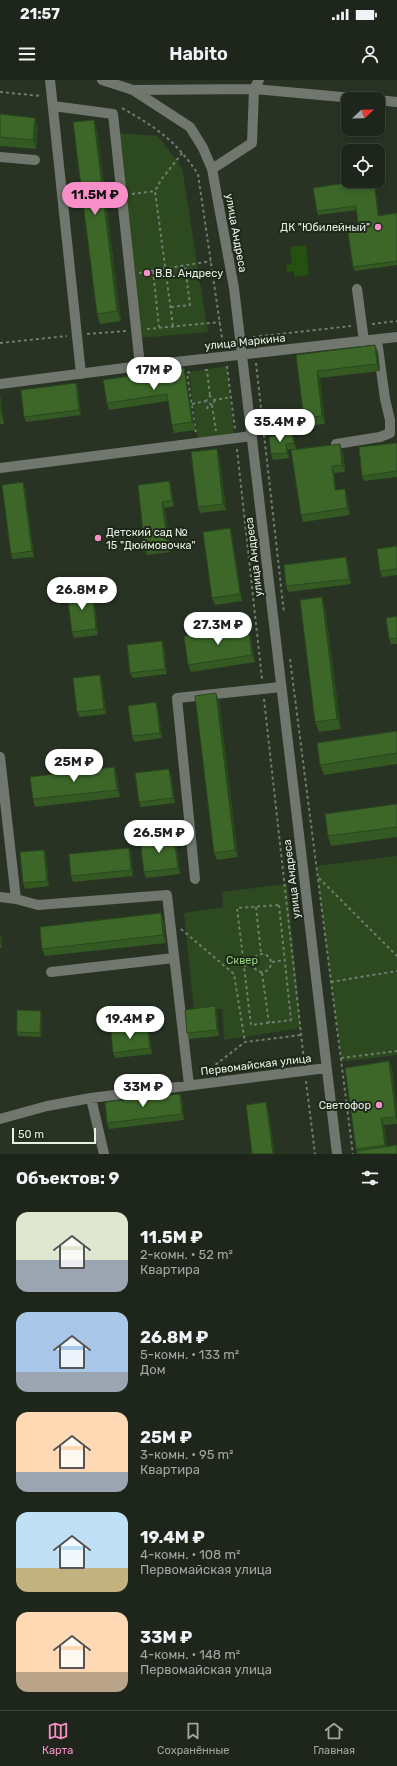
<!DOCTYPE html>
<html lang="ru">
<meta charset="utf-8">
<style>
body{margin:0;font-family:Rubik,sans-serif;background:#2b3228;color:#f1f3f6;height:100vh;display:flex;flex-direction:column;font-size:15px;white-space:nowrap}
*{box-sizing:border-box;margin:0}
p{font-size:13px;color:#a1a5a3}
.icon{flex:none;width:22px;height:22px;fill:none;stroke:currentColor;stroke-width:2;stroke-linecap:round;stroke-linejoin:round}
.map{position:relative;height:1074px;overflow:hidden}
.details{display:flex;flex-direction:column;background:#1e261b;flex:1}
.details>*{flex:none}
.needle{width:26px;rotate:68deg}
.tools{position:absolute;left:341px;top:12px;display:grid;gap:8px}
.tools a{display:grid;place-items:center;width:44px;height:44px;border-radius:8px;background:#1e261b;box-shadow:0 2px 6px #0003,0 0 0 1px #3c433a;font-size:20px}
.scale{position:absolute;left:12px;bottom:10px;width:84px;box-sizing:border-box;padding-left:4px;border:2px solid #e8f0e6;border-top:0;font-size:11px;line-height:14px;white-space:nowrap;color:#e8f0e6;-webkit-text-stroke:3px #1e291a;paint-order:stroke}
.price{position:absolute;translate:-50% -34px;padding:0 9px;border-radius:14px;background:#fff;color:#222;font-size:13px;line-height:26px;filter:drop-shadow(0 1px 2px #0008)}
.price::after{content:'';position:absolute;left:50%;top:24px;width:12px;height:9px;margin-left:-6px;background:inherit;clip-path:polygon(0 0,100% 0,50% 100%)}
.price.current{background:#f98fc9;color:#111}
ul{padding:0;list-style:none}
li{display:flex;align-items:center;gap:12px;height:100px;padding:0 16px}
li span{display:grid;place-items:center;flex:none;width:112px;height:80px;border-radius:12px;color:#555}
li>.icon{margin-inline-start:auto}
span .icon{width:48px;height:48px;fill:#fffc;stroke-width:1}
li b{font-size:17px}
h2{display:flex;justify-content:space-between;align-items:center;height:48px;padding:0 16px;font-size:17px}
.status{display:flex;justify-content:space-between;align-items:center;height:28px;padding:0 20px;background:#1e261b;direction:ltr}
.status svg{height:11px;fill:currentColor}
header{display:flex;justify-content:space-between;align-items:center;height:52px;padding:0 16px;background:#1e261b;font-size:18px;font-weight:600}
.menu{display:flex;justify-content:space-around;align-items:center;height:56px;border-top:1px solid #3c433a;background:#1e261b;font-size:11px;color:#a1a5a3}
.menu a{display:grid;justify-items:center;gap:2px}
.menu .current{color:#f98fc9}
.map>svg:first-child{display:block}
</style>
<div class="status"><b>21:57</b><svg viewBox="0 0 49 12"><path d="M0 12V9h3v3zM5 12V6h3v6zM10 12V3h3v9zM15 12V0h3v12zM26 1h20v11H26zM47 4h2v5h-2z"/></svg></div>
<header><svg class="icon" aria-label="menu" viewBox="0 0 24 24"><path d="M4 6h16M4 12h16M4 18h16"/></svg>Habito<svg class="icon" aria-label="person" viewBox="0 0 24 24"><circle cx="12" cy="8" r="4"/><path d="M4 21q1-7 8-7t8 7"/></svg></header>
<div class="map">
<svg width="397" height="1074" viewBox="0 0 397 1074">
<rect width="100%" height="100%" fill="#283324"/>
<path fill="#2d4920" d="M116 53 158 56 182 88 208 252 139 258Z
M227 286 234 356 198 361 189 292Z
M397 776V975L339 982 341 978 316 786Z
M287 804 301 948 224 960 222 929 194 931 184 833 223 827 222 812Z"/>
<path fill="#265010" d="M306 165 309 195 294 197V191L287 192 286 185 292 184 290 167Z"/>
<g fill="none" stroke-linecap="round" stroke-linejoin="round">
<path stroke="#727c6f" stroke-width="2" stroke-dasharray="3 3" stroke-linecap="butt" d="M0 12 41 16
M122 28C157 48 175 60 198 94L223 265
M132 114 155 111
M153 191 159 247
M139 193 211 181
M171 227 190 225 185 186
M372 244 397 241
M173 246 155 111 161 100 183 72
M147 249 220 242
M87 254 126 251
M253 257 351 246
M0 263 67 256
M256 283 284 533
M227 286 235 349
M205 290H207L210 316
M190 292 187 293 196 354
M215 320 212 325 206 321 210 316 215 320 231 317
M192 324 206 321
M212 325 216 351
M207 329 209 323
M237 369 262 599
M290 579 353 1074
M264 619 304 981
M319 798 397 876
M279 825 291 940 251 945 237 828Z
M256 827 261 873
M181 849 234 894 245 962
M253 883a9 9 0 1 1 18 0a9 9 0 1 1-18 0Z
M272 882 285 880
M244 886 253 884
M262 893 269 943
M331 902 397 891
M341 978 397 971
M206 992 245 962 301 955
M306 1001 315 1074"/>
<path stroke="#71776f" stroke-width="10" d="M50 0 81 294
M102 0 133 10 190 47 203 68 212 89 234 208 337 1074
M133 10 254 9 364 19
M378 20 397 22
M53 26 113 34 140 286
M0 77 35 80
M212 89 252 63 254 9 259 0
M357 209 364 261
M0 304 140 286 397 257
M336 364 380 357 390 353V340L385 319 377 260
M0 388 252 356
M0 677 16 819
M195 799 177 618 281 607
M0 817 16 819 38 825 167 815 189 1005
M51 892 174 878
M91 1018 104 1074
M0 1039 47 1026 91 1018 326 988"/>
</g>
<path fill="#345923" d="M0 34 38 47 36 69 0 66Z
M97 50 121 241 100 244 97 234Z
M353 101H374L379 136 397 133V185L355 191 353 187 359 151 357 130 318 135 317 131 353 102Z
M375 265 378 272 380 291 320 298 325 344 307 346 304 338 296 275Z
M186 295 195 350 174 353 172 345 168 321 109 330 107 323Z
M76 303 78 309 81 335 26 342 24 337Z
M0 316 4 344H0Z
M269 357 294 359 296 369 288 370 289 378 273 380 271 374Z
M397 363V397L364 401 362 396Z
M217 369 219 375 226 430 200 433 198 427Z
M291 370 343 372 345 392 334 393 336 410 347 416 350 435 303 442 301 435Z
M169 401 171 406 174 426 165 428 170 472 147 475 145 469Z
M23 402 25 408 34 477 13 479 11 474Z
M230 448 232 456 242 521 215 525 212 518Z
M397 466V495L382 497 380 491Z
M348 483 351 504 288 512 286 506Z
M94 517 98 555 74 558 72 552Z
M325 527 341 649 319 652 315 642Z
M397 536V564H391L389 559Z
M250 554 255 582 191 592 188 585Z
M164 567 167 594 133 598 130 593Z
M102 601 106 634 80 637 77 632Z
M219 621 238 777 217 780 214 773Z
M156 622 158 628 162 658 134 662 132 656Z
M397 651V684L324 695 320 685Z
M114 687 117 695 120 717 35 727 33 719Z
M169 689 171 695 175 723 141 727 139 722Z
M397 724V757L331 766 328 756Z
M176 763 180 794 146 798 144 792Z
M129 768 131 773 133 796 73 802 71 796Z
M44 770 46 775 49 806 25 809 23 803Z
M164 841 166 863 45 876 42 869Z
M0 854 2 859V868H0Z
M217 932 219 956 189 959 187 953Z
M42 935 41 957 18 956 17 952Z
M147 946 149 952 152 974 115 978 113 973Z
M389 981 392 989 397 1030V1044L384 1045 387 1066 357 1071 356 1069Z
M180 1014 182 1019 184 1040 109 1049 107 1043Z"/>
<path fill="#2a481d" d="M35 38 38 47 36 69 33 60Z
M94 40 97 50 121 241 117 231Z
M374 101 380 140 378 136Z
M375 265 378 272 380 291 377 284Z
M184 288 186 295 195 350 192 342Z
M317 291 320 298 325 344 322 336Z
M76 303 78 309 81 335 79 330Z
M0 316 1 318 4 344 2 336 0 325Z
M292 353 294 359 296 369 294 363Z
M286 364 288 370 289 378 287 373Z
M340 364 343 372 345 392 342 385Z
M217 369 219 375 226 430 223 424Z
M332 386 334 393 337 417 335 410Z
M169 401 171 406 174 426 172 420Z
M23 402 25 408 34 477 32 471Z
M345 409 347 416 350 435 347 428Z
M162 422 165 428 170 472 168 466Z
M230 448 232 456 242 521 240 514Z
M346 477 348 483 351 504 349 499Z
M92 511 94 517 98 555 96 549Z
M322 517 325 527 341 649 337 639Z
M248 546 250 554 255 582 252 575Z
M162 561 164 567 167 594 165 589Z
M100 595 102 601 106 634 104 629Z
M216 613 219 621 238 777 235 770Z
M156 622 158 628 162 658 160 653Z
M114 687 117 695 120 717 117 710Z
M169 689 171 695 175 723 173 718Z
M174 757 176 763 180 794 178 788Z
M129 768 131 773 133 796 131 790Z
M44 770 46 775 49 806 47 801Z
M161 833 164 841 166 863 163 855Z
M0 854 2 859V868L0 863Z
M215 926 217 932 219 956 217 950Z
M41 931 42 935 41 957 40 953Z
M147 946 149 952 152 974 150 968Z
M389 981 392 989 397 1030V1040L396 1037Z
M180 1014 182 1019 184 1040 182 1034Z
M266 1022 269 1032 275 1074H273Z
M381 1038 384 1045 388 1073 385 1065Z"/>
<path fill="#3c6729" stroke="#2a481d" d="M0 34 35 38 33 60 0 57Z
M94 40 117 231 97 234 73 42Z
M353 101H374L378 136 397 133V181L353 187 348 152 359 151 356 126 317 131 313 108 353 102Z
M375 265 377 284 317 291 322 336 304 338 296 275Z
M184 288 192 342 172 345 167 314 107 323 103 300Z
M76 303 79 330 24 337 21 310Z
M0 325 2 336H0Z
M292 353 294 363 286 364 287 373 271 374 269 357Z
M397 363V391L362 396 359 367Z
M340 364 342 385 332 386 335 410 345 409 347 428 301 435 291 370Z
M217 369 223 424 198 427 191 372Z
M169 401 172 420 162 422 168 466 145 469 138 405Z
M23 402 32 471 11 474 2 405Z
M230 448 240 514 212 518 203 452Z
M397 466V489L380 491 377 469Z
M346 477 349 499 286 506 284 485Z
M92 511 96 549 72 552 67 514Z
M322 517 337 639 315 642 300 520Z
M397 536V558L389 559 386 538Z
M248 546 252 575 188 585 184 556Z
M162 561 165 589 130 593 127 565Z
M100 595 104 629 77 632 73 598Z
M216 613 235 770 214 773 195 616Z
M156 622 160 653 132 656 128 626Z
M397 651V673L320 685 317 663Z
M114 687 117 710 33 719 30 697Z
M169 689 173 718 139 722 135 693Z
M397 724V747L328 756 325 734Z
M174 757 178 788 144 792 140 761Z
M129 768 131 790 71 796 69 774Z
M44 770 47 801 23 803 20 772Z
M161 833 163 855 42 869 40 847Z
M215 926 217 950 187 953 185 930Z
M17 930 41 931 40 953 17 952Z
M147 946 150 968 113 973 111 951Z
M389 981 396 1037 381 1038 385 1065 356 1069 345 988Z
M180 1014 182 1034 107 1043 105 1022Z
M266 1022 273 1074H252L246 1025Z
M397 1065V1074H357V1071Z"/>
<g fill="#f98fc9" stroke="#1e291a" stroke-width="1.5">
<circle cx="378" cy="147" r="4"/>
<circle cx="147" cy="193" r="4"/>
<circle cx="98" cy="458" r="4"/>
<circle cx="379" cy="1025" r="4"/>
</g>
<g text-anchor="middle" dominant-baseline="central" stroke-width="4" stroke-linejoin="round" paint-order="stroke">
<g font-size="11" fill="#e8f0e6" stroke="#1e291a" text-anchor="end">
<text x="370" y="147">ДК "Юбилейный"</text>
<text x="155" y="193" text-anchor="start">В.В. Андресу</text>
<text x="106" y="452" text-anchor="start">Детский сад №<tspan x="106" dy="13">15 "Дюймовочка"</tspan></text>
<text x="371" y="1025">Светофор</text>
</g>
<g font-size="11" fill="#e8f0e6" stroke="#1e291a">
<text transform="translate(236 153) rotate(80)">улица Андреса</text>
<text transform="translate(245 262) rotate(-6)">улица Маркина</text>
<text transform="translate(254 477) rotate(-97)">улица Андреса</text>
<text transform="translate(292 799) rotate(-97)">улица Андреса</text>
<text transform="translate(256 985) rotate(-7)">Первомайская улица</text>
</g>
<g font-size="11" fill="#97d67e" stroke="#1e291a">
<text x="242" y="880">Сквер</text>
</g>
</g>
</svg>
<div class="tools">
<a><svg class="needle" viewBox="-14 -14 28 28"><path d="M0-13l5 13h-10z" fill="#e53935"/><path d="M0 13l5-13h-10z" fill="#a1a5a3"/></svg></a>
<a><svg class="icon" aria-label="locate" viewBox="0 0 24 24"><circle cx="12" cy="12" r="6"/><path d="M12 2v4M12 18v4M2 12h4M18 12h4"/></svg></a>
</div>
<div class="scale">50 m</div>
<b class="price current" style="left:95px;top:136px">11.5M ₽</b>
<b class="price" style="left:154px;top:311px">17M ₽</b>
<b class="price" style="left:280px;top:363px">35.4M ₽</b>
<b class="price" style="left:82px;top:531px">26.8M ₽</b>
<b class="price" style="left:218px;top:566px">27.3M ₽</b>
<b class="price" style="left:74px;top:703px">25M ₽</b>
<b class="price" style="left:159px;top:774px">26.5M ₽</b>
<b class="price" style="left:130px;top:960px">19.4M ₽</b>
<b class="price" style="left:143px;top:1028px">33M ₽</b>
</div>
<section class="details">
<h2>Объектов: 9<svg class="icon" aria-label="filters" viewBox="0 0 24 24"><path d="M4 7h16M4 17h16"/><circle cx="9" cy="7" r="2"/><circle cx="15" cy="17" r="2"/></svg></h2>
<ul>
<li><span style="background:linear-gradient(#dfe7d0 60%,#9aa5b1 0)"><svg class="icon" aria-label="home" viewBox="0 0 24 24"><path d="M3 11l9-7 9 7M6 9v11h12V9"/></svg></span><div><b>11.5M ₽</b><p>2-комн. · 52 m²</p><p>Квартира</p></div></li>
<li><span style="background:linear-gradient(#a9c7e8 75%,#9aa5b1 0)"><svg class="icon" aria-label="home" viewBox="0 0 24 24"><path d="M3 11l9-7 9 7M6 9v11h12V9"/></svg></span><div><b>26.8M ₽</b><p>5-комн. · 133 m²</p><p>Дом</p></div></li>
<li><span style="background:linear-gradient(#ffd9b3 75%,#9aa5b1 0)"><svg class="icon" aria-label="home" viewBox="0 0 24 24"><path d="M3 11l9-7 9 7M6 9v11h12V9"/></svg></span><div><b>25M ₽</b><p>3-комн. · 95 m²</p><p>Квартира</p></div></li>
<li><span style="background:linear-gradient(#bfe0f5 70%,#c2b280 0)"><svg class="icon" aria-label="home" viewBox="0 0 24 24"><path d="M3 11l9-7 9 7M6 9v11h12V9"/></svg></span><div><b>19.4M ₽</b><p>4-комн. · 108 m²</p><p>Первомайская улица</p></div></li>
<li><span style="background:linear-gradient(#ffd9b3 75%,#b9a48a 0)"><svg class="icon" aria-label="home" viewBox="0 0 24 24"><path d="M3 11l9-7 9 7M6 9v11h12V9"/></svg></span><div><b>33M ₽</b><p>4-комн. · 148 m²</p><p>Первомайская улица</p></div></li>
</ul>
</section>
<nav class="menu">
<a class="current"><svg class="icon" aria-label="map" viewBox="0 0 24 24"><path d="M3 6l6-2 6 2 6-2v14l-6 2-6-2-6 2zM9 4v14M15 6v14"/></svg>Карта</a>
<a><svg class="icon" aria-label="saved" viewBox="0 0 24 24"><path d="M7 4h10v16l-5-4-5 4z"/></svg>Сохранённые</a>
<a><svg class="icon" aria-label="home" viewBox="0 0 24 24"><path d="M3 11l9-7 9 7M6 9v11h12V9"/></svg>Главная</a>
</nav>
